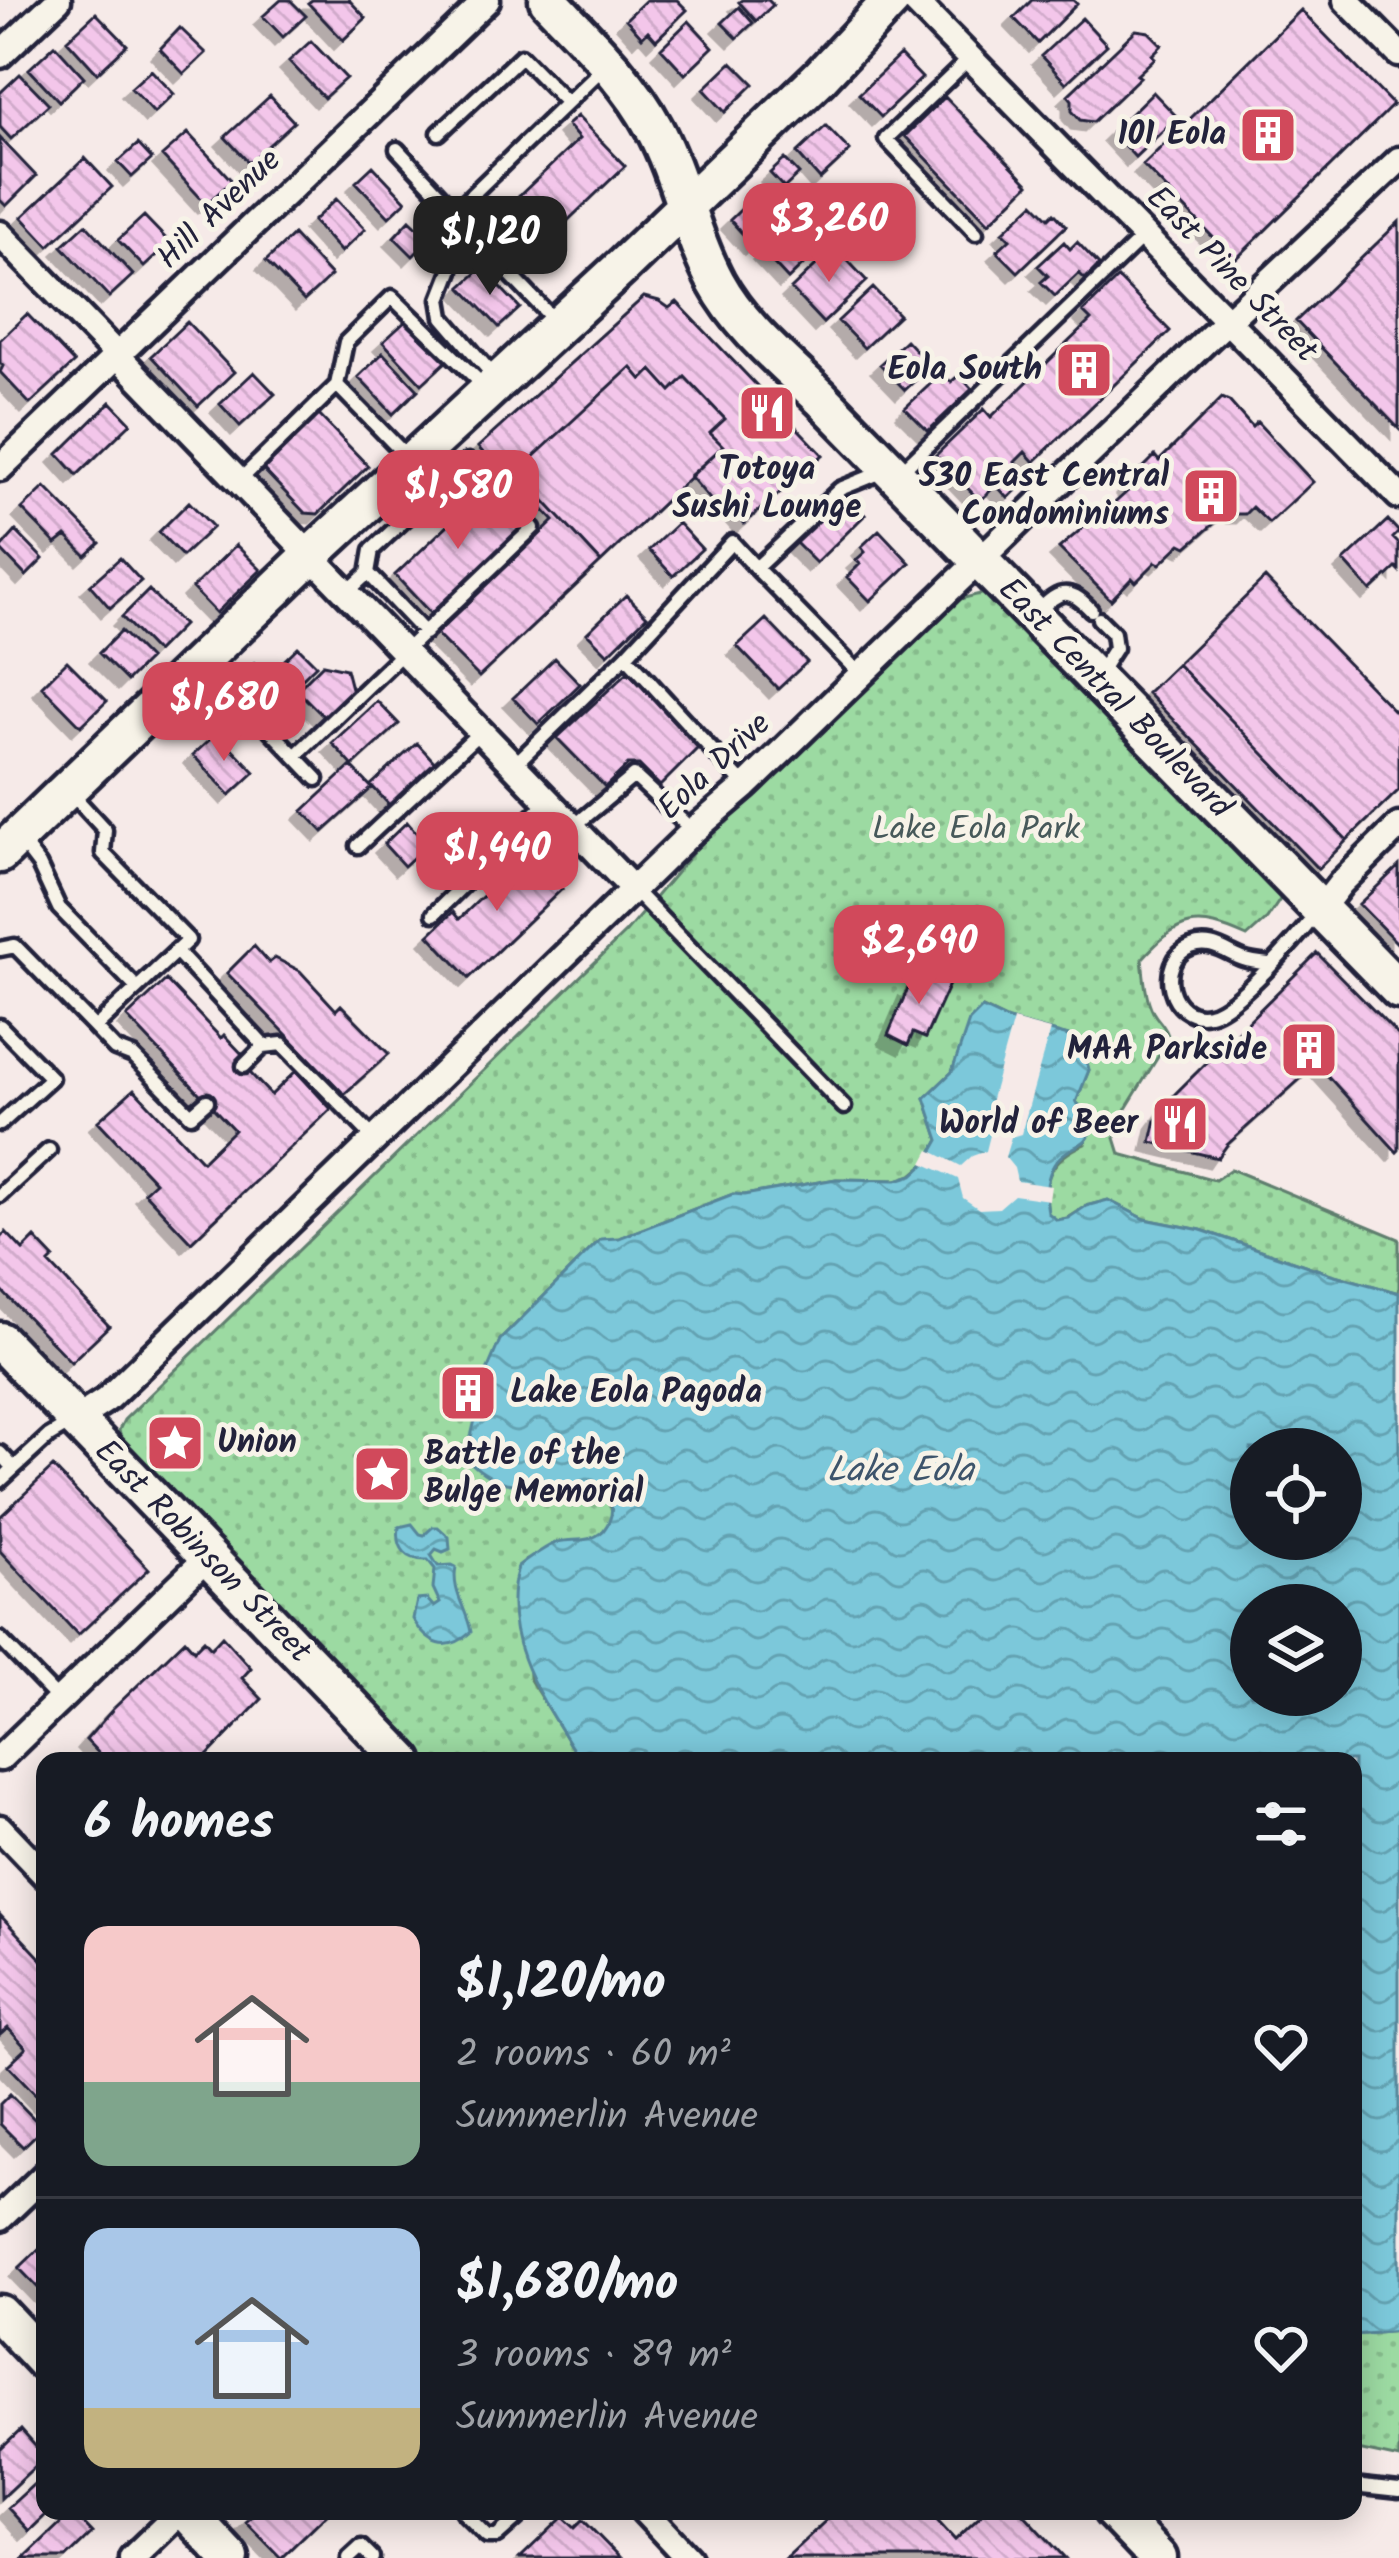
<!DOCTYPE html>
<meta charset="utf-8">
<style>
body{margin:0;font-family:Kalam,sans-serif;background:#242831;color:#f1f3f6;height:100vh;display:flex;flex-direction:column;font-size:45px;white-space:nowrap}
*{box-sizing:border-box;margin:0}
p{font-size:39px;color:#9ea1a6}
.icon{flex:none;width:66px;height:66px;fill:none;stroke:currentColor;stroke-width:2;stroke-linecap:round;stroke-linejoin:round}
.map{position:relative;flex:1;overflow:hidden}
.sheet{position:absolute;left:36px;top:1752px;width:1326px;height:768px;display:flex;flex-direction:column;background:#171b24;border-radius:24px;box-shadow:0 6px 30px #0003}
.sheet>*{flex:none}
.fabs{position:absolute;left:1230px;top:1428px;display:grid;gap:24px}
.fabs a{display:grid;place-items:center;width:132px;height:132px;border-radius:50%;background:#171b24;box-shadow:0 6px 30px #0003;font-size:60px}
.price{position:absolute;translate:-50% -102px;padding:0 27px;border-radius:24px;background:#d1495b;color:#fff;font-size:39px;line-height:78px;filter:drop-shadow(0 3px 6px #0008)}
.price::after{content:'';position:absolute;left:50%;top:72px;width:36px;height:27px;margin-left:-18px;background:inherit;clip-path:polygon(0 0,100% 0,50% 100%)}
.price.on{background:#222;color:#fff}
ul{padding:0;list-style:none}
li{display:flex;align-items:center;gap:36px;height:300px;padding:0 48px}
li+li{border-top:3px solid #363941}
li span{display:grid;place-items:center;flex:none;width:336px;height:240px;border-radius:24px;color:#555}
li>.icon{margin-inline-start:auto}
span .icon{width:144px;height:144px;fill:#fffc;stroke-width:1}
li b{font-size:51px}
h2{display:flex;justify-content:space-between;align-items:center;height:144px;padding:0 48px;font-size:51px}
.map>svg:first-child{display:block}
</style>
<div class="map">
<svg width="1399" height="2558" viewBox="0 0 1399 2558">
<defs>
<pattern id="park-dots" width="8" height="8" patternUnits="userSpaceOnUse" patternTransform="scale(3)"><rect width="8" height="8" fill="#9cdaa2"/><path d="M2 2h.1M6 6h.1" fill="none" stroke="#86bb8c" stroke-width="1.8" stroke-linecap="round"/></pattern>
<pattern id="water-waves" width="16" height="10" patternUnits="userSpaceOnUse" patternTransform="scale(3)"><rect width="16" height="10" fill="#7bc8da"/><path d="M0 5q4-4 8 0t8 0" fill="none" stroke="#64a2b2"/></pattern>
<pattern id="building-back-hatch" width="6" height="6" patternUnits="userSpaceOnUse" patternTransform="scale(3)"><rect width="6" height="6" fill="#f3c6ea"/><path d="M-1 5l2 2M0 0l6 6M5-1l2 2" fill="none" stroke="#d0aaca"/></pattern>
<filter id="shadow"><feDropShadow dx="-9" dy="9" stdDeviation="0" flood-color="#0004"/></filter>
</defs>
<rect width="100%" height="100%" fill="#f6eae8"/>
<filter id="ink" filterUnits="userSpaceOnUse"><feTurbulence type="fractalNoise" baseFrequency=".00833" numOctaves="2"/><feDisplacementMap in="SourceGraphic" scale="24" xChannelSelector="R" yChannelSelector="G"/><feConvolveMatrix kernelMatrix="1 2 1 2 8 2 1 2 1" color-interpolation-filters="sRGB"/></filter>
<g filter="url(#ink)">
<path fill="url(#park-dots)" stroke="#5f7e6e" stroke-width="3" d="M980 594H991L1285 892 1267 919 1247 937C1197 914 1179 918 1142 959 1144 976 1145 996 1153 1012 1159 1023 1166 1025 1169 1039L1119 1120 1115 1138 1120 1154 1215 1180 1231 1169 1399 1239V1293L1331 1274 1201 1230 1145 1219 1108 1200 1086 1206 1067 1218 1057 1220 1048 1214C1042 1177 1051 1159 1085 1144L1091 1116 1076 1102 1089 1070 1080 1039 1008 1020 983 1008 961 1047 952 1072 925 1098 939 1140 926 1163 912 1175 897 1180 836 1179 744 1195 733 1194 619 1238 600 1240 500 1340 466 1457C482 1475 520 1490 544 1485 554 1483 561 1480 572 1482 601 1486 633 1516 595 1537 583 1544 570 1539 558 1543 545 1546 538 1557 525 1561L529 1678 580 1761H426L121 1440 119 1430 124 1420 626 932 696 849 960 599Z
M1399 2331V2459L1353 2449V2335Z"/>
<path fill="url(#water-waves)" stroke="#57869a" stroke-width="3" fill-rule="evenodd" d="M982 1008 1008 1020 1080 1039 1089 1070 1076 1102 1091 1116 1093 1123C1087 1150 1077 1141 1060 1157 1045 1172 1045 1194 1048 1213L1057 1220 1068 1218 1086 1206 1108 1200 1145 1219 1201 1230 1331 1274 1399 1293V2331L1353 2335V1761H580C544 1702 497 1640 518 1567 525 1561 550 1544 558 1542 574 1538 589 1544 603 1531 609 1524 613 1514 611 1505 601 1469 532 1490 506 1483 489 1478 478 1470 466 1458L486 1373 500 1340 601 1239 619 1238 733 1194 744 1195 836 1179 897 1180 913 1175 926 1163 939 1140 925 1098 952 1072 969 1021ZM1251 1449H1341V1539H1251ZM1251 1605H1341V1695H1251Z
M412 1524 420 1534 424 1535 433 1527H438L449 1537 450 1549 443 1552 436 1549 431 1555 438 1566 452 1565 456 1567C451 1591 467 1609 471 1632 447 1654 428 1645 413 1619L417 1600 427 1599 434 1607 440 1603 433 1588 435 1569 428 1560C407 1561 396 1549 399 1527Z"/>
<path fill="#f6eae8" d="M1013 1020 1050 1030 1021 1134 1011 1137 1005 1157 1014 1168 1017 1181 1051 1186 1049 1200 1014 1195 999 1208 979 1209 963 1198 958 1179 923 1163 930 1150 961 1166 972 1156 986 1151 991 1131 984 1124Z"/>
<path fill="url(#building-back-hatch)" stroke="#22223b" stroke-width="3" filter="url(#shadow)" d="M281 0H290L306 16 283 37 263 16Z
M312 0H349L366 18 343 40 308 3Z
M646 0H677L687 10 656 40 648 31 642 37 626 19Z
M742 0H768L773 5 756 21 739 2Z
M1032 0H1073L1077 4 1038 43 1014 18Z
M739 7 753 23 737 38 722 23Z
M1301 10 1393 105 1235 260 1143 165Z
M96 13 127 45 97 73 67 40Z
M1082 18 1107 45 1066 83 1041 56Z
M689 21 713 47 685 74 661 48Z
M180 28 206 53 184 74 160 49Z
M1136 30 1149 32 1162 45 1152 55 1155 58 1137 75 1140 77 1093 122 1080 120 1072 111V100L1068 95Z
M311 41 346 78 324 98 289 61Z
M55 45 84 77 59 101 29 69Z
M900 55 922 78 881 117 859 94Z
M732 62 754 84 725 112 704 89Z
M151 70 174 94 154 113 131 88Z
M20 74 49 104 11 139 0 127V93Z
M1153 92 1177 117 1135 157 1112 132Z
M270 96 294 122 249 163 225 137Z
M945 97 1029 184 989 223 905 136Z
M577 116 625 166 519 267 470 216 481 205 495 219 579 139 567 125Z
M826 126 850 151 820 179 797 153Z
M188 133 232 181 206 204 162 156Z
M0 138 36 176 6 206 0 200Z
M138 144 152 159 132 177 118 162Z
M85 158 112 187 49 246 22 217Z
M785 159 799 174 784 188 770 173Z
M373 166 406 201 389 217 356 182Z
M761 190 785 214 753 245 730 220Z
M336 199 365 229 341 252 313 221Z
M1034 203 1049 218 1054 213 1066 226 1018 272 997 251 1010 239 1003 232Z
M144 216 170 243 144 267 118 240Z
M410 220 430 239 413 256 394 237Z
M1399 222V429L1296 321Z
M86 224 133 275 109 297 62 246Z
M786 229 812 256 788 279 762 251Z
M293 235 331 276 304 301 266 261Z
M1064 242 1070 249 1077 242 1099 265 1085 279 1079 273 1055 296 1041 282 1048 276 1038 266Z
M835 247 867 281 823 323 791 289Z
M482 268 520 308 499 327 461 287Z
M1118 278 1170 331 1034 462 1025 452 1015 462 1029 478 1008 498 996 485 980 501 936 455 984 409 991 417 1091 320 1083 312Z
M873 288 899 315 864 348 838 321Z
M644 297 659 301 669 308 677 302 823 455 744 524 727 505H715L690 476 723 446 710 433 725 419 685 377 671 391 652 370 642 380 631 367 529 461 535 468 524 479 601 562 479 677 436 634 554 521 522 487 518 491 478 447Z
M27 314 74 363 30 404 0 372 3 366 0 363V340Z
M408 319 447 361 422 384 383 342Z
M187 322 234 372 198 406 151 356Z
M906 340 930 366 905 390 880 364Z
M383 353 418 390 393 414 358 377Z
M631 367 642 380 652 370 671 391 685 377 725 419 710 433 723 446 601 562 524 479 535 468 529 461Z
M254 372 275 394 240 426 220 404Z
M942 373 951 382 959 375 972 389 928 431 905 408Z
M1222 398 1229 401 1252 427 1257 422 1313 482 1269 523 1252 507 1245 514H1236L1231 509 1187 547 1181 544 1160 564 1156 562 1136 582 1132 578 1111 600 1059 548 1105 509 1107 510 1129 490 1125 486 1155 456 1159 461Z
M111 402 131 423 77 475 58 454Z
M317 413 368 466 318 514 305 513 261 467Z
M45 487 100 543 86 556 66 536 56 544 22 509Z
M486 489 522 528 431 614 395 575Z
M843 494 865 515 816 563 795 542Z
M189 502 213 527 182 556 159 532Z
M1388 520 1399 532 1393 538 1399 544V571L1396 568 1371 591 1344 561Z
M678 523 702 549 673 576 649 550Z
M879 530 910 563 870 601 847 577 860 564 856 560 865 552 861 547Z
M16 531 43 559 26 576 0 549Z
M236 545 261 570 216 613 192 588Z
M120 558 141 581 110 608 90 585Z
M1265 578 1399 716V790L1347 840 1177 664Z
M149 590 183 625 156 652 122 617Z
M626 595 647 616 608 654 587 633Z
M766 619 807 662 778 689 737 646Z
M121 631 149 659 127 681 99 653Z
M298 647 316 665 279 701 271 693 261 703 238 679 254 663 267 677Z
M555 658 580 684 538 724 513 698Z
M67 661 107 701 81 726 42 686Z
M323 664 346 669 352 692 325 718 297 690Z
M1177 664 1347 840 1318 869 1147 693Z
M628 672 699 747 660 786 639 765H628L605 787 557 738Z
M377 701 399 724 353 766 332 743Z
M217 733 255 772 230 795 193 755Z
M417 743 438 766 392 808 371 785Z
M351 766 372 788 323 832 303 811Z
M407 822 427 845 404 866 384 844Z
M521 847 562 889 469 978 429 935 453 912 459 919 504 876 498 869Z
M1399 866V945L1359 904Z
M254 946 269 963 275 958 300 971 336 1010 341 1005 389 1054 344 1094 227 973Z
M1317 953 1399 1036V1150L1397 1152 1317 1064 1227 1145 1218 1158 1151 1142 1156 1120 1175 1094Z
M921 969 950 982 925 1038 913 1033 908 1045 888 1035 908 988 911 990Z
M166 980 221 1038 224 1035 242 1054 237 1059 271 1095 296 1071 331 1109 191 1242 144 1192 155 1182 98 1121 134 1089 202 1161 234 1130 127 1017Z
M6 1232 23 1250 35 1238 54 1258 49 1263 109 1326 71 1362 0 1289V1238Z
M471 1380 480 1389 477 1401 466 1405 457 1396 460 1383Z
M53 1467 149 1569 78 1635 0 1551V1517Z
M222 1636 251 1668 242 1678 262 1699 202 1761H106L86 1740 113 1709 185 1640 194 1650 204 1640 211 1648Z
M0 1915 45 1963 43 2102 8 2065 26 2048 8 2028 0 2035Z
M10 2094 43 2128 23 2147 0 2124V2104Z
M43 2245 45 2247V2295L19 2268Z
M21 2430 45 2457 1 2498 0 2450Z
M45 2474V2511H50L29 2531 8 2508Z
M258 2511H330L281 2558 246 2522Z
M836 2511H931V2514L955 2540 986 2511H1021L1065 2558H786Z
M72 2512 92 2533 66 2558H24Z
M563 2517 575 2528 583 2520 620 2558H520Z"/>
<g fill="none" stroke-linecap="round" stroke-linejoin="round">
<g stroke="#22223b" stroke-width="21">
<path id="lane" d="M969 59 886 139 976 233
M439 133 521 56 567 103
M397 149 455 211 607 64
M455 211 460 222 555 321
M451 271 440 299 443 317 497 380
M337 385 410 460
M901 471 1145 235
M238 482 337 385 346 342 392 297 487 389
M756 568 860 674
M368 573 372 550 448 479
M346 593 368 573 425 633
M1034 615C1057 593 1066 583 1091 610
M626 656 745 786
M1099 673 1115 648 1113 633 1099 619
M270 730 295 756
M514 765 626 656 732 542 756 568 840 489 882 472
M317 779 295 756 533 528 468 461 448 479 427 456
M573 827 634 776 693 831
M20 840 39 865 59 908 137 988
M358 846 480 732
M633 889 844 1107
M434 914 548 801
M0 949 15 946 95 1028 188 940 103 853 105 830 69 791
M176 951 264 1046
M1270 964C1261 963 1251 962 1243 959 1225 952 1211 939 1191 947 1154 961 1170 1023 1209 1014 1236 1009 1298 937 1316 914
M0 1026 51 1078 0 1124
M95 1028 115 1049 133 1056 191 1115 207 1101
M244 1066 264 1046 282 1044 375 1139
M0 1195 49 1150
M0 1453 14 1468
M0 1481 49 1436 74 1421
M0 1639 60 1701
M1353 2486 1399 2491
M462 2511 487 2536H497L525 2511
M349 2558 361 2547 372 2558"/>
</g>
<g stroke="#22223b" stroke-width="33">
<path id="street" d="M913 0 1399 496
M1346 0 1399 54
M0 55 58 0
M0 234 633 889
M0 468 487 0
M1320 910 1341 883 1399 826
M75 1420 106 1400 693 831 746 786 1209 338 1399 160
M0 1758 207 1558
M0 1828 45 1875
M0 2218 45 2175
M644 2511 688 2558
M132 2558 181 2511"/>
</g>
<g stroke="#22223b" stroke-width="45">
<path id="secondary" d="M548 0C586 40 628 79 654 128 680 177 690 233 716 282 741 328 784 362 821 398L1399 990
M0 854 310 556 624 265 819 78 892 0
M0 1341 404 1761
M0 2314 45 2362
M186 2511 230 2558
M1113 2511 1158 2558"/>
</g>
<use href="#lane" stroke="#f7f3e8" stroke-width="12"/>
<use href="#street" stroke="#f7f3e8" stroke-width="24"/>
<use href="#secondary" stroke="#f7f3e8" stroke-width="36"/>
</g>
</g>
<defs>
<g id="building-square" transform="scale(3)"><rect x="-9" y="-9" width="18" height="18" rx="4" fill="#d1495b" stroke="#f7f3e8"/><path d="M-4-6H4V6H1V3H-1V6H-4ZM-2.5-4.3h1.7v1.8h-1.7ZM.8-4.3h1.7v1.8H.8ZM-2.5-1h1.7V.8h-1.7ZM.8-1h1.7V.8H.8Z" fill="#fff"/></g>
<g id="restaurant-square" transform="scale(3)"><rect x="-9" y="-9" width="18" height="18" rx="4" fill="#d1495b" stroke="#f7f3e8"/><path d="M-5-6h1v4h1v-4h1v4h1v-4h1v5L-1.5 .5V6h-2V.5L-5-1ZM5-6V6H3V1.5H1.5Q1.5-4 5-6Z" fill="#fff"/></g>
<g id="sight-square" transform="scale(3)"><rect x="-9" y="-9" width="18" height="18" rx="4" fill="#d1495b" stroke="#f7f3e8"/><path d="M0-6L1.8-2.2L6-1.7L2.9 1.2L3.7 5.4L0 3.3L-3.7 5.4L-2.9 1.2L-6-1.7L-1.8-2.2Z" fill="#fff"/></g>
</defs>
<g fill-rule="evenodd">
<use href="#building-square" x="1268" y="135"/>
<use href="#building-square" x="1084" y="370"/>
<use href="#restaurant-square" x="767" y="413"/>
<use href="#building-square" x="1211" y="496"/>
<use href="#building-square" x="1309" y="1050"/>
<use href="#restaurant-square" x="1180" y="1124"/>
<use href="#building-square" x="468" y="1393"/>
<use href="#sight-square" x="175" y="1443"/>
<use href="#sight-square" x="382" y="1474"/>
</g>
<g text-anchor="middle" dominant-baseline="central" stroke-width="10" stroke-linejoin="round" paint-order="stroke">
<g font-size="33" font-weight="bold" fill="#22223b" stroke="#f7f3e8" text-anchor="end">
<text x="1226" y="135">101 Eola</text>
<text x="1042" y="370">Eola South</text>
<text x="767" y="470" text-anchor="middle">Totoya<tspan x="767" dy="38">Sushi Lounge</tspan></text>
<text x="1169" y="477">530 East Central<tspan x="1169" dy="38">Condominiums</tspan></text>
<text x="1267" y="1050">MAA Parkside</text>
<text x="1138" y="1124">World of Beer</text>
<text x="510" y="1393" text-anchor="start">Lake Eola Pagoda</text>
<text x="217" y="1443" text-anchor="start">Union</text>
<text x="424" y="1455" text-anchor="start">Battle of the<tspan x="424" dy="38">Bulge Memorial</tspan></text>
</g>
<g font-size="33" fill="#22223b" stroke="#f7f3e8">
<text transform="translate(220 210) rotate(-44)">Hill Avenue</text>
<text transform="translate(1231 275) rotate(46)">East Pine Street</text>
<text transform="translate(1114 699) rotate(46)">East Central Boulevard</text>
<text transform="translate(715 767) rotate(-43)">Eola Drive</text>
<text transform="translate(202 1552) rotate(46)">East Robinson Street</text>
</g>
<g font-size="33" fill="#47595a" stroke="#f7f3e8">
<text x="976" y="830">Lake Eola Park</text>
</g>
<g font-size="36" font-style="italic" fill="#3d546b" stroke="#f7f3e8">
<text x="900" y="1471">Lake Eola</text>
</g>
</g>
</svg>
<div class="fabs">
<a><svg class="icon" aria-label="locate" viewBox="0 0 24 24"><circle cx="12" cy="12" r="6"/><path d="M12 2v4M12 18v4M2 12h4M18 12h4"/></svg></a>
<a><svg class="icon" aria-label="layers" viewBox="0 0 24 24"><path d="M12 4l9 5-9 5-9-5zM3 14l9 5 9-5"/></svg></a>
</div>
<b class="price" style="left:829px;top:285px">$3,260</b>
<b class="price on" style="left:490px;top:298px">$1,120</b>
<b class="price" style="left:458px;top:552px">$1,580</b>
<b class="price" style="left:224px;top:764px">$1,680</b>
<b class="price" style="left:497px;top:914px">$1,440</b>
<b class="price" style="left:919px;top:1007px">$2,690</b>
<section class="sheet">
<h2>6 homes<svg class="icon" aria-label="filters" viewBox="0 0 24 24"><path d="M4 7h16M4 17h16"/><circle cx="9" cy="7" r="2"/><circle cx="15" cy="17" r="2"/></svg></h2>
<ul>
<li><span style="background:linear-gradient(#f6c9c9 65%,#7fa58c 0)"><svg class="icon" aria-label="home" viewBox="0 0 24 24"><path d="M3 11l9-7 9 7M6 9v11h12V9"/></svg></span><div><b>$1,120/mo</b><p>2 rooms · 60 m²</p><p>Summerlin Avenue</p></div><svg class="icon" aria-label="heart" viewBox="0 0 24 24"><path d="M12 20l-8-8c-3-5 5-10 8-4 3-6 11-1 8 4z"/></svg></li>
<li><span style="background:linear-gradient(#a9c7e8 75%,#c2b280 0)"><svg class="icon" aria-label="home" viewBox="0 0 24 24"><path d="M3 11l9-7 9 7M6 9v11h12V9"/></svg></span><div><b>$1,680/mo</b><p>3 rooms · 89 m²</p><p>Summerlin Avenue</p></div><svg class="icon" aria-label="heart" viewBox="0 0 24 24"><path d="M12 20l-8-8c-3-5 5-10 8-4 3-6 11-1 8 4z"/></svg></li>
</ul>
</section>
</div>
